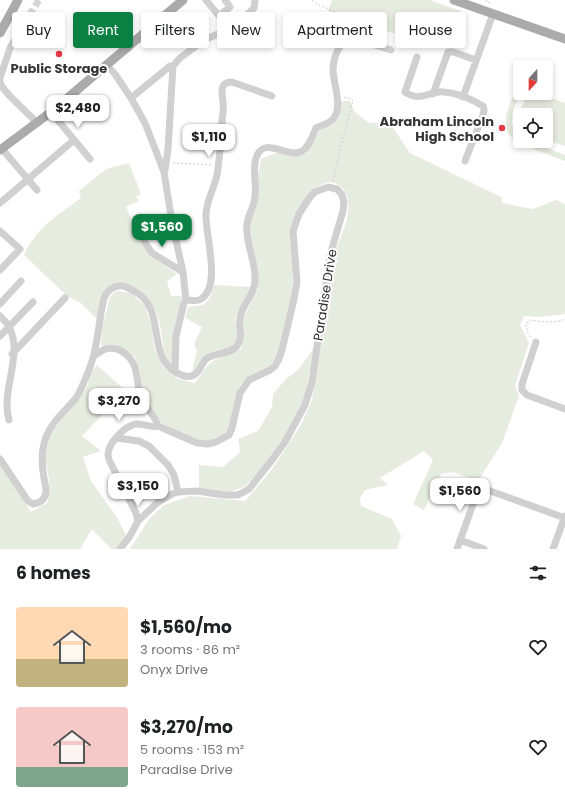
<!DOCTYPE html>
<meta charset="utf-8">
<style>
body{margin:0;font-family:Poppins,sans-serif;background:#f2f2f2;color:#202124;height:100vh;display:flex;flex-direction:column;font-size:15px;white-space:nowrap}
*{box-sizing:border-box;margin:0}
p{font-size:13px;color:#757577}
.icon{flex:none;width:22px;height:22px;fill:none;stroke:currentColor;stroke-width:2;stroke-linecap:round;stroke-linejoin:round}
.map{position:relative;height:549px;overflow:hidden}
.sheet{display:flex;flex-direction:column;background:#fff;flex:1}
.sheet>*{flex:none}
.hud{position:absolute;left:12px;top:12px;width:541px;height:36px;display:flex;gap:8px}
.needle{width:26px;rotate:201deg}
.fabs{position:absolute;left:513px;top:60px;display:grid;gap:8px}
.fabs a{display:grid;place-items:center;width:40px;height:40px;border-radius:4px;background:#fff;box-shadow:0 2px 6px #0003;font-size:20px}
.price{position:absolute;translate:-50% -34px;padding:0 9px;border-radius:8px;background:#fff;color:#222;font-size:13px;line-height:26px;filter:drop-shadow(0 1px 2px #0008)}
.price::after{content:'';position:absolute;left:50%;top:24px;width:12px;height:9px;margin-left:-6px;background:inherit;clip-path:polygon(0 0,100% 0,50% 100%)}
.price.on{background:#0b8043;color:#fff}
ul{padding:0;list-style:none}
li{display:flex;align-items:center;gap:12px;height:100px;padding:0 16px}
li span{display:grid;place-items:center;flex:none;width:112px;height:80px;border-radius:4px;color:#555}
li>.icon{margin-inline-start:auto}
span .icon{width:48px;height:48px;fill:#fffc;stroke-width:1}
li b{font-size:17px}
h2{display:flex;justify-content:space-between;align-items:center;height:48px;padding:0 16px;font-size:17px}
.tag{padding:0 14px;border-radius:4px;background:#fff;box-shadow:0 2px 6px #0003;font-size:14px;line-height:36px}
.tag.on{background:#0b8043;color:#fff}
.map>svg:first-child{display:block}
</style>
<div class="map">
<svg width="565" height="549" viewBox="0 0 565 549">
<rect width="100%" height="100%" fill="#fff"/>
<path fill="#e6ecdf" d="M332 0H429L461 11 463 16 454 38 421 30 413 39 373 27 368 40 353 37 357 22 328 11Z
M520 86V93H522C515 102 508 119 514 130 517 135 520 136 520 141H527L565 155V161L520 144C513 140 507 134 506 127 504 116 512 93 520 86Z
M527 93H538L565 103V146L546 140V115H520V130L514 128Z
M341 101H350L355 112 369 123 389 122 410 153 501 197 502 200V203L533 209 556 200 565 204V314L539 317 524 316 520 325 529 343 515 386 519 396 502 443 478 481 453 472 441 474 424 510 413 504 433 460 424 451 380 478 388 485 365 490 360 498 361 506 392 519 401 536 397 549H130L149 519 164 505 190 496 245 501 273 468 302 423 312 400 334 252C342 235 358 203 341 187 337 183 331 181 325 183 316 187 310 193 305 200 282 230 293 242 293 275 294 295 287 315 283 334 281 341 281 349 278 355 270 373 250 371 241 384 233 397 236 412 230 425 229 428 226 432 224 435L205 442 182 436 163 424 148 407 142 390 140 372 135 357 121 348 101 345 102 329 110 297 116 291 131 293 145 306 152 327 154 347 163 367 178 379 195 383 207 366 214 360 241 349 244 337 243 319 258 289V270L251 241 250 220 261 159 279 152 292 156 306 153 320 130 333 125 339 117Z
M129 163 141 194 136 196 139 201 126 207 136 231 150 255 177 274 167 281 171 296H182L174 335 173 364 171 366C160 348 164 339 159 321 156 309 147 296 137 289 132 286 125 284 119 282L106 289 97 319 81 303 67 296 24 255C37 227 57 216 81 198L79 191 106 169Z
M214 285 251 287 235 319 238 339 232 347 207 355 194 373 192 372 197 350 194 344 202 327 185 318 188 307 203 305 210 298Z
M314 348 304 403 289 430 263 468 244 487 229 492 199 489V465L223 467 240 452 238 439 258 431 272 407 273 394 286 379 298 370Z
M97 365 126 391 82 436 101 451 83 457 91 481 116 516 126 535 116 549H111L92 529 80 549H0V463L31 512 48 502 49 479 45 458 49 438 55 427 76 403 87 387 91 372Z"/>
<g fill="none" stroke-linecap="round" stroke-linejoin="round">
<path stroke="#d6d6d6" stroke-width="7" stroke-dasharray="7 3.5" stroke-linecap="butt" d="M24 24 39 0"/>
<path stroke="#cdcdcd" stroke-width="1" stroke-dasharray="2 2" stroke-linecap="butt" d="M312 0 317 4 353 20V23L337 32 339 39
M487 0 486 1 491 3 490 4
M173 163 212 165
M333 182 341 145 353 101 352 99 344 97
M531 337 528 334 526 325 529 320C540 321 555 324 565 319"/>
<path stroke="#d0d0d0" stroke-width="7" d="M206 0 219 16 230 7 225 0
M417 57 405 92C420 103 431 90 444 92 457 93 473 100 483 106L484 110 483 115 465 161
M106 64 115 74 131 98 145 123 164 172 172 222 183 272 186 300 184 303 176 336 175 372
M173 66 180 58 204 40 225 31 250 12 254 8 255 0
M0 78 10 48 24 24
M0 82C2 92 29 113 37 123
M433 94 448 52H453L476 60
M463 97 493 14
M131 98 170 66H173L168 149 165 170
M51 112 90 159
M2 149 37 190
M0 203 74 140
M138 227 146 244 152 253 183 272
M0 231 20 249 0 270
M186 300C191 300 197 302 201 299 222 286 205 235 206 214 207 199 214 189 217 175 220 157 221 139 222 121 223 114 224 108 223 102 222 93 219 82 232 82L272 96
M0 304 21 281
M0 316C3 319 6 322 8 325 25 353 0 390 9 420
M0 336 33 302
M536 342 522 384V390L527 395 565 409
M12 354 65 298
M94 356C97 354 101 351 105 349 120 345 134 358 136 372 138 381 138 389 141 397 144 406 158 420 158 426
M116 438 139 441 149 446 168 465 174 475 178 492
M0 459 28 501 33 504C41 503 45 499 46 492 46 487 45 483 44 478 42 467 41 455 44 444 49 423 62 415 75 399 81 392 92 363 94 354 97 341 99 327 101 313 102 308 103 301 105 296 108 290 115 285 122 286 126 286 130 289 134 291 168 309 145 356 177 373 183 376 188 378 194 375 200 372 201 364 206 359 215 352 230 355 237 346 244 337 238 328 240 319 241 305 255 295 255 281 256 263 248 249 247 233 245 217 254 210 255 196 257 184 252 170 256 158 264 134 288 160 302 151 309 147 313 135 316 128 322 125 329 124 333 119 343 108 334 85 333 71 333 60 338 40 352 40 360 40 382 47 391 50
M460 540 484 549
M120 549 130 536 138 521 157 503 172 494 178 492 197 491 224 495H238L249 489 272 460 285 442 305 405 312 382 330 255 343 211 344 202 342 195 337 189 328 187 315 192 310 197 299 214 293 231 297 282 294 299 282 350 278 361 275 366 270 370 249 380 240 393 232 428 229 435 216 442 208 444 197 443 158 426C150 428 143 423 136 424 124 426 109 443 108 454 108 456 109 458 109 460L136 513 138 521
M457 549 477 493 482 488 565 518
M553 549 565 516"/>
<path stroke="#ababab" stroke-width="9" d="M454 0 565 39
M0 33 18 0
M0 150 51 112 183 0"/>
</g>
<g fill="#e63946" stroke="#fff" stroke-width="1.5">
<circle cx="59" cy="54" r="4"/>
<circle cx="502" cy="128" r="4"/>
</g>
<g text-anchor="middle" dominant-baseline="central" stroke-width="4" stroke-linejoin="round" paint-order="stroke">
<g font-size="13" font-weight="bold" fill="#333" stroke="#fff">
<text x="59" y="68">Public Storage</text>
<text x="494" y="121" text-anchor="end">Abraham Lincoln<tspan x="494" dy="15">High School</tspan></text>
</g>
<g font-size="13" fill="#333" stroke="#fff">
<text transform="translate(325 295) rotate(-81)">Paradise Drive</text>
</g>
</g>
</svg>
<div class="fabs">
<a><svg class="needle" viewBox="-14 -14 28 28"><path d="M0-13l5 13h-10z" fill="#e53935"/><path d="M0 13l5-13h-10z" fill="#757577"/></svg></a>
<a><svg class="icon" aria-label="locate" viewBox="0 0 24 24"><circle cx="12" cy="12" r="6"/><path d="M12 2v4M12 18v4M2 12h4M18 12h4"/></svg></a>
</div>
<b class="price" style="left:78px;top:129px">$2,480</b>
<b class="price" style="left:209px;top:158px">$1,110</b>
<b class="price on" style="left:162px;top:248px">$1,560</b>
<b class="price" style="left:119px;top:422px">$3,270</b>
<b class="price" style="left:138px;top:507px">$3,150</b>
<b class="price" style="left:460px;top:512px">$1,560</b>
<div class="hud">
<a class="tag">Buy</a>
<a class="tag on">Rent</a>
<a class="tag">Filters</a>
<a class="tag">New</a>
<a class="tag">Apartment</a>
<a class="tag">House</a>
</div>
</div>
<section class="sheet">
<h2>6 homes<svg class="icon" aria-label="filters" viewBox="0 0 24 24"><path d="M4 7h16M4 17h16"/><circle cx="9" cy="7" r="2"/><circle cx="15" cy="17" r="2"/></svg></h2>
<ul>
<li><span style="background:linear-gradient(#ffd9b3 65%,#c2b280 0)"><svg class="icon" aria-label="home" viewBox="0 0 24 24"><path d="M3 11l9-7 9 7M6 9v11h12V9"/></svg></span><div><b>$1,560/mo</b><p>3 rooms · 86 m²</p><p>Onyx Drive</p></div><svg class="icon" aria-label="heart" viewBox="0 0 24 24"><path d="M12 20l-8-8c-3-5 5-10 8-4 3-6 11-1 8 4z"/></svg></li>
<li><span style="background:linear-gradient(#f6c9c9 75%,#7fa58c 0)"><svg class="icon" aria-label="home" viewBox="0 0 24 24"><path d="M3 11l9-7 9 7M6 9v11h12V9"/></svg></span><div><b>$3,270/mo</b><p>5 rooms · 153 m²</p><p>Paradise Drive</p></div><svg class="icon" aria-label="heart" viewBox="0 0 24 24"><path d="M12 20l-8-8c-3-5 5-10 8-4 3-6 11-1 8 4z"/></svg></li>
</ul>
</section>
